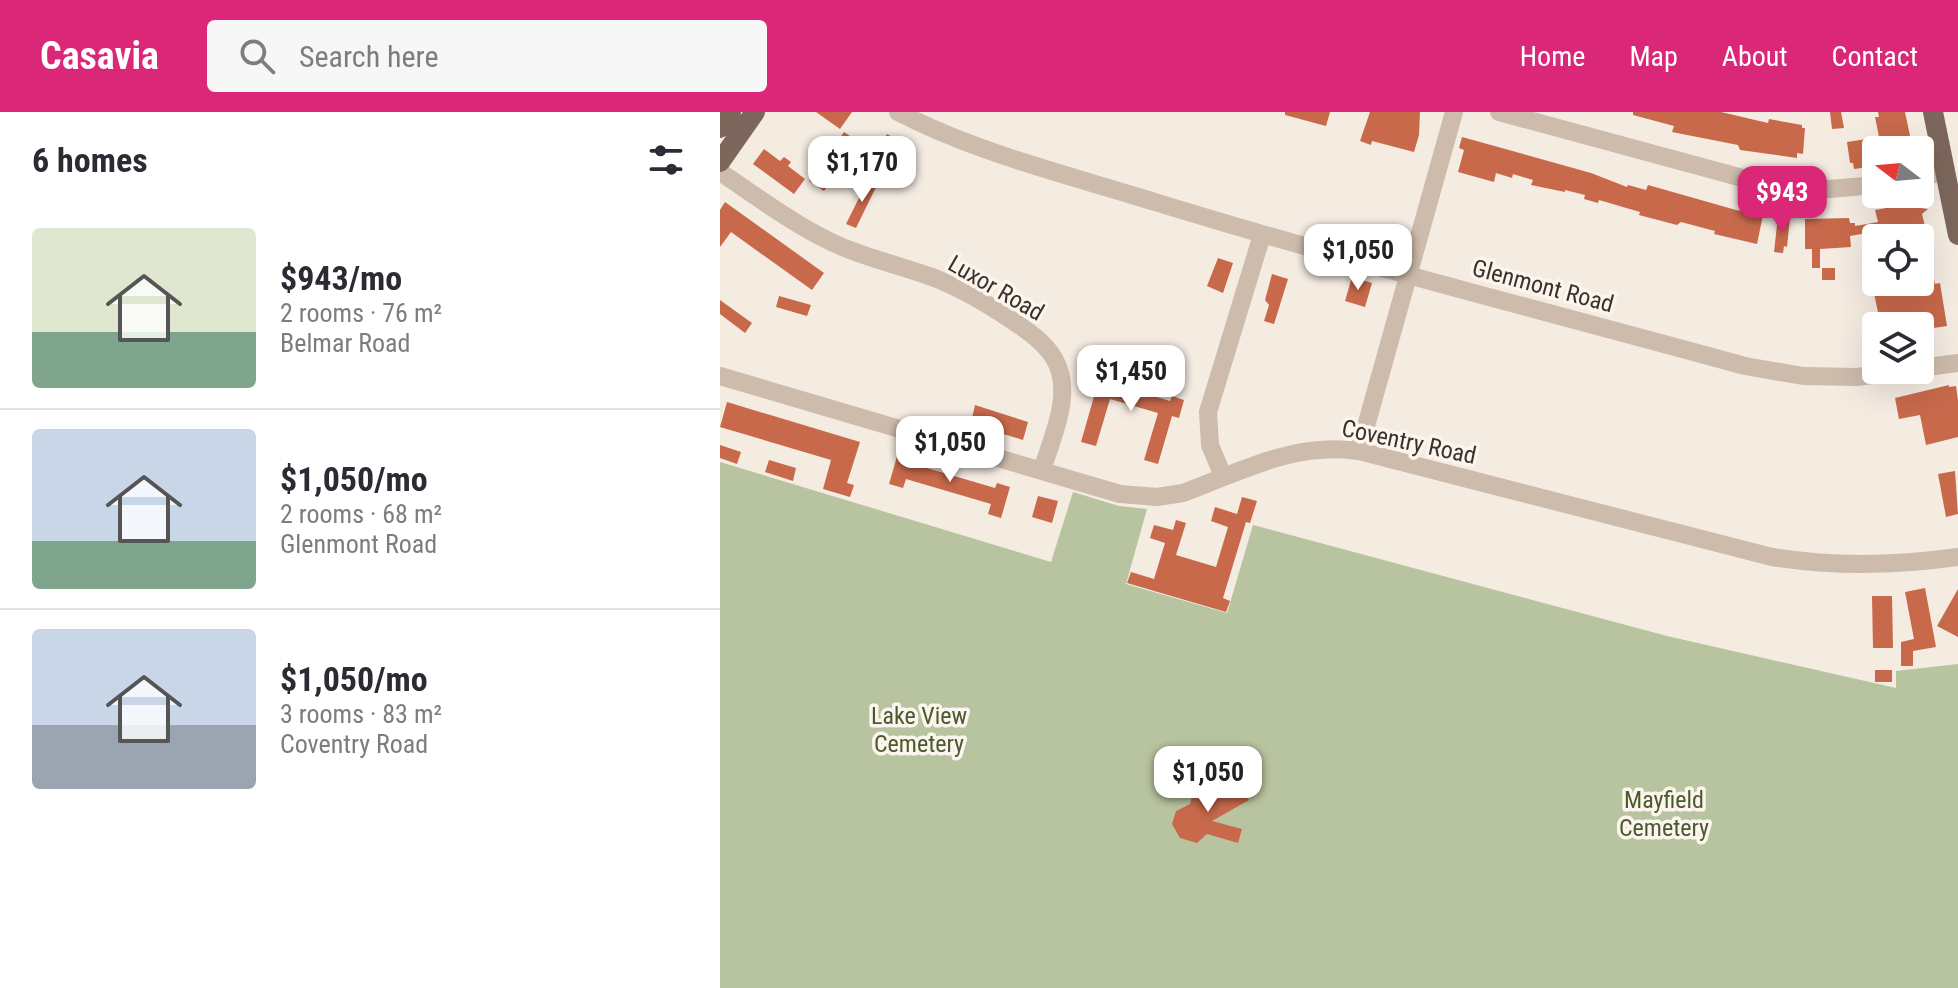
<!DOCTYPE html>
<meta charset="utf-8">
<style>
body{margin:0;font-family:"Roboto Condensed",sans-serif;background:#f7f7f7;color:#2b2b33;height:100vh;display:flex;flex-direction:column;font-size:30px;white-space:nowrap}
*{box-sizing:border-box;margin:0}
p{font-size:26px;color:#7c7c81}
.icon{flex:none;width:44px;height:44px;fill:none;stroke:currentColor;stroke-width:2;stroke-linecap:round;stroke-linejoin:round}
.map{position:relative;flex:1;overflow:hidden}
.side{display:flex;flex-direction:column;background:#fff;width:720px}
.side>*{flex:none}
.needle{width:52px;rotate:286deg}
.controls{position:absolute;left:1142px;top:24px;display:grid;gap:16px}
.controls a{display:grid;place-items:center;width:72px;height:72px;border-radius:8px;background:#fff;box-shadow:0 8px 32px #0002;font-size:40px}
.price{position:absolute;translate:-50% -68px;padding:0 18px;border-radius:16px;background:#fff;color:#222;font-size:26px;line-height:52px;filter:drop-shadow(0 2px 4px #0008)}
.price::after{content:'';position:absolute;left:50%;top:48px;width:24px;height:18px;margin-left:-12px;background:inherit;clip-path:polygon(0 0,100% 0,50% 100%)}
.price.active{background:#db2777;color:#fff}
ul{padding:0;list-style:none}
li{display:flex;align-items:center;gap:24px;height:200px;padding:0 32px}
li+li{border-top:2px solid #e1e1e2}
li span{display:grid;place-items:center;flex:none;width:224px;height:160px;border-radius:8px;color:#555}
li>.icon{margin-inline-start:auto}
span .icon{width:96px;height:96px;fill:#fffc;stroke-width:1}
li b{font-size:34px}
h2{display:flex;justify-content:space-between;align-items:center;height:96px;padding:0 32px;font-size:34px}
header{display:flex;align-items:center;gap:48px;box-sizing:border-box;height:112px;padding:0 40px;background:#db2777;color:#fff}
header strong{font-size:38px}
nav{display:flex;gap:44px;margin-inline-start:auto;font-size:28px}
.search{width:560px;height:72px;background:#f7f7f7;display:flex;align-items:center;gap:20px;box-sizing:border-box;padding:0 28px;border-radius:8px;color:#7c7c81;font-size:30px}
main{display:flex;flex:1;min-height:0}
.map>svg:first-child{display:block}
</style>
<header>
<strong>Casavia</strong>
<div class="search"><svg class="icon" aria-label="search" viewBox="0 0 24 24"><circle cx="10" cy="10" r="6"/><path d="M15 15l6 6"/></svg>Search here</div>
<nav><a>Home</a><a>Map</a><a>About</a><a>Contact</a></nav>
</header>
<main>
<section class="side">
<h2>6 homes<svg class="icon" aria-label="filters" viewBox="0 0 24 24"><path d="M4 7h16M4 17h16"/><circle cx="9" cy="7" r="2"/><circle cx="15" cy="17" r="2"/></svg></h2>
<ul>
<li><span style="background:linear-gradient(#dfe7d0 65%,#7fa58c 0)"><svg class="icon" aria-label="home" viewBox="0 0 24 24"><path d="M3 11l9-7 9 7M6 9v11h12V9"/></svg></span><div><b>$943/mo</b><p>2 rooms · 76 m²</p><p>Belmar Road</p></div></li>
<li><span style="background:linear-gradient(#c9d6e8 70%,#7fa58c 0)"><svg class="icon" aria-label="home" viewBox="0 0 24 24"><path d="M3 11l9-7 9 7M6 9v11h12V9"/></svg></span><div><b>$1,050/mo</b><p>2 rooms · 68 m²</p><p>Glenmont Road</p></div></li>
<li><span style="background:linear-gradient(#c9d6e8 60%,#9aa5b1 0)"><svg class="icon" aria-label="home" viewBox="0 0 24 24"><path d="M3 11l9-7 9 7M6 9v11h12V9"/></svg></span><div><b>$1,050/mo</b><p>3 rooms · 83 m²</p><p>Coventry Road</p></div></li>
</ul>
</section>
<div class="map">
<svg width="1238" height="876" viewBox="0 0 1238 876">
<rect width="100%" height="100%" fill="#f4ebe1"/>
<path fill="#b8c4a0" d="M0 350 331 450 353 380 399 394 427 397 406 472 507 501 533 413 947 524 1176 576V559L1238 552V876H0Z"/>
<path fill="#c8694b" d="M96 0H132L120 17Z
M565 0H610L606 14 565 3Z
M650 0H700L699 23 694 40 652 29 651 33 640 29Z
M913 0H1001L1048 11 1049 7 1082 13V16H1085L1083 42 1077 41V46L1020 38 1018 33 952 20 954 14 913 3Z
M1110 0H1121L1124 16 1112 17Z
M1158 0H1185L1193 38H1156V54L1134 57 1133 51H1130L1127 30 1159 25 1155 5H1159Z
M124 20 139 30 104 79 89 69 111 35 112 37Z
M167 22 176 27 152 69 143 64Z
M742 25 871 61 907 75 908 73 926 78 928 73 1016 98 1043 103 1037 132 994 122 995 119 961 110 957 113 919 103 920 100 879 88 878 91 864 87 865 83 845 78V80L811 73 813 68 793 62 792 66 776 61 774 70 738 60 744 38 739 36Z
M44 37 60 49 64 45 71 50 68 54 85 67 74 82 33 52Z
M148 68 157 73 136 116 126 112Z
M5 90 104 161 92 178 11 120 0 135V98Z
M1200 90 1201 96 1208 97 1202 102 1210 135 1207 136 1215 172 1220 171 1227 214 1200 218V214H1161L1153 177 1169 173V170H1200V126H1166L1165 118 1130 124 1131 135 1100 137V156H1092V137H1085V107L1129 106 1130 111H1135V114L1158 110 1155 98Z
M1058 104 1070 105 1067 135 1064 134 1063 141 1054 140Z
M498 146 513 151 503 181 487 174Z
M1102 156H1115V168H1102Z
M552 162 568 167 554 212 544 209 549 193 545 188Z
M632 165 652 171 645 195 625 189Z
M59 184 91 193 87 204 56 195Z
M0 188 32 211 25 221 0 202Z
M375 261 389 265 387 270 433 284 450 289 452 284 464 288 459 306 452 304 438 352 424 348 438 301 390 287 376 334 361 330 375 281 370 279Z
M1229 273V275L1236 274 1238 288V325L1206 333 1200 303 1179 307 1175 286Z
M7 290 140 330 127 371 134 373 130 385 103 377 111 348 0 315Z
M255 293 308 310 303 328 277 320 279 314 252 306Z
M0 333 21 340 17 352 0 346Z
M178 341 191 345 190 351 275 376 277 371 290 375 281 406 268 402 271 392 186 367 183 376 169 372Z
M49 348 76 356 73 369 45 360Z
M1235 359 1238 402 1226 405 1218 362Z
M318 384 338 389 332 411 312 405Z
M522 385 537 389 530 411 526 410 503 486 510 489 506 500 407 471 411 460 434 467 445 431 430 426 434 413 453 418 456 408 466 411 456 443 496 455 508 415 491 409 495 395 517 402Z
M1205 476 1216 535 1193 539V554H1181V530L1194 527 1185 480Z
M1238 477V525L1217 514Z
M1152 484H1172L1173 536H1153Z
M1155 558H1172V570H1155Z
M478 661 492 665 484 693 520 673 529 688 492 709 522 717 518 731 487 722 477 731 460 726 452 712 456 699 470 692Z"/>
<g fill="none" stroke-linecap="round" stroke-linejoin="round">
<path stroke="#cdbbac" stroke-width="18" d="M178 0C259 42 349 63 435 90 630 150 828 200 1025 254L1083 264 1137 265 1189 258
M779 0 1052 74 1109 77 1156 73
M0 60C39 86 77 115 120 134 150 147 182 154 212 165 241 176 268 192 293 209 308 219 324 230 334 246 354 280 333 323 322 358
M1200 65 1225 60
M1200 256 1238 251
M0 264 400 382 437 385 463 381C522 359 574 330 639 339L1052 445C1114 455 1175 454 1238 445
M639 339 734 0
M503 364 490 333 488 300 542 123"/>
<path stroke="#7d675c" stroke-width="20" d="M1213 0 1238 123
M0 16 11 0
M0 50 35 0"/>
</g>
<g text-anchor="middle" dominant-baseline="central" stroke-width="7" stroke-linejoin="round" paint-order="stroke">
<g font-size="24" fill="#3b302b" stroke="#fbf5ee">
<text transform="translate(823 174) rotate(15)">Glenmont Road</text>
<text transform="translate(276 176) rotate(30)">Luxor Road</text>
<text transform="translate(689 330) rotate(12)">Coventry Road</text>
</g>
<g font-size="24" fill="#4a5a2e" stroke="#fbf5ee">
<text x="199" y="604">Lake View<tspan x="199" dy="28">Cemetery</tspan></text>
<text x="944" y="688">Mayfield<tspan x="944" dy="28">Cemetery</tspan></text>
</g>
</g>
</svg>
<div class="controls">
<a><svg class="needle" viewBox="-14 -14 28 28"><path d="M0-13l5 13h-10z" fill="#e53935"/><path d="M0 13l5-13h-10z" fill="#7c7c81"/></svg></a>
<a><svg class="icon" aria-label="locate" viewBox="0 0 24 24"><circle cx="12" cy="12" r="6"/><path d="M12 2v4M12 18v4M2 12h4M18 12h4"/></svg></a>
<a><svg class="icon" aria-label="layers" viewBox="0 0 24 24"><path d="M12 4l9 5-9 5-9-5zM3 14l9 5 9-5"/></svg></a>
</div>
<b class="price" style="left:142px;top:92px">$1,170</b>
<b class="price active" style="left:1062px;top:122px">$943</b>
<b class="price" style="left:638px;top:180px">$1,050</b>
<b class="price" style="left:411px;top:301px">$1,450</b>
<b class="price" style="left:230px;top:372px">$1,050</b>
<b class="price" style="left:488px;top:702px">$1,050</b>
</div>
</main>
